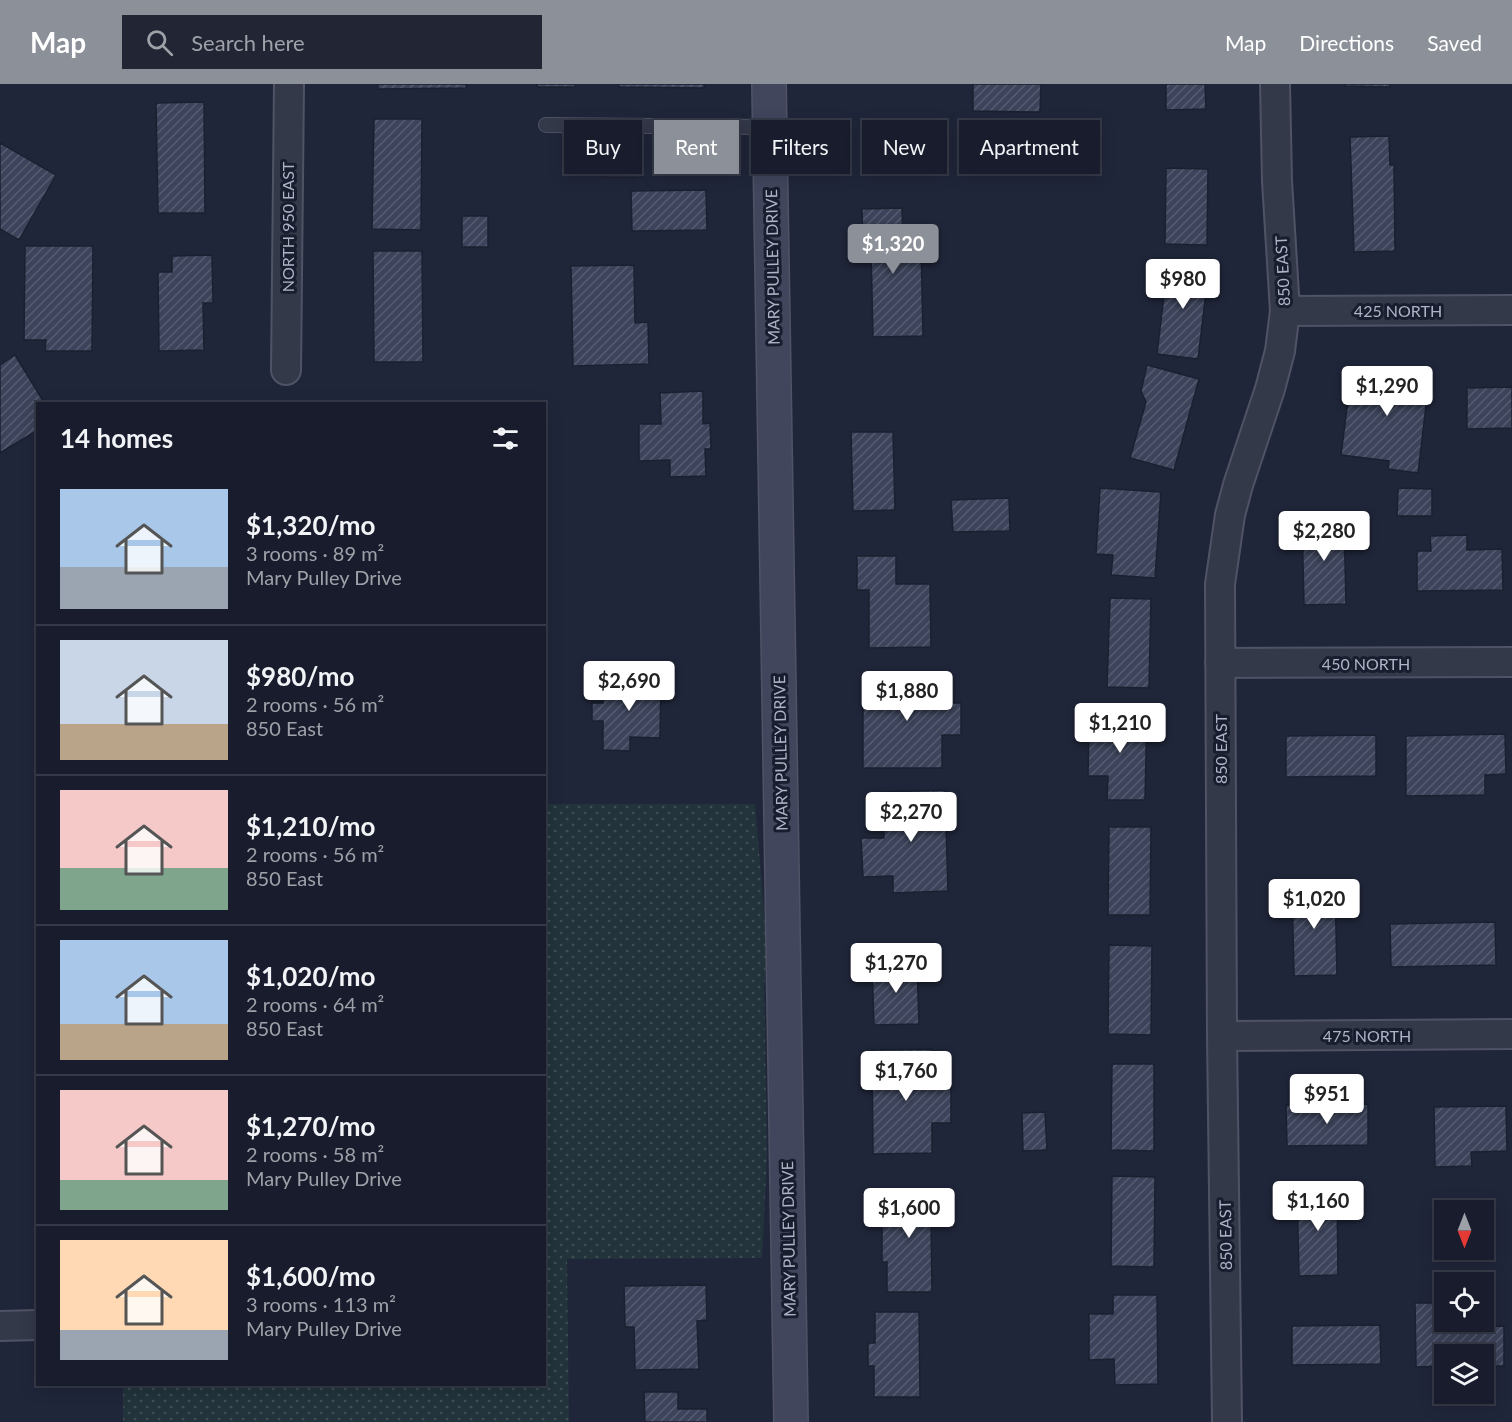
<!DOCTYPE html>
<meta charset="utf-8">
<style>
body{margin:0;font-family:Lato,sans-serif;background:#212534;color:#f1f3f6;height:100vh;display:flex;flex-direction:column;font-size:22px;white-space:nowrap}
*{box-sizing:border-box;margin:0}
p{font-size:20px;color:#9fa1a9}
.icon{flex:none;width:33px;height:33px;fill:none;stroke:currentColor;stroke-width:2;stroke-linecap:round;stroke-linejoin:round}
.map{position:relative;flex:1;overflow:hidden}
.drawer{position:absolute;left:36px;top:318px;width:510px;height:984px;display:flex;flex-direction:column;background:#181c2c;border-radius:0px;box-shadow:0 3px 15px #0003,0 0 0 2px #363a48}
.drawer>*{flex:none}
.guide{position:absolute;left:564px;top:36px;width:570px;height:54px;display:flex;gap:12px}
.needle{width:39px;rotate:180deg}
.tools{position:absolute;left:1434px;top:1116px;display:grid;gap:12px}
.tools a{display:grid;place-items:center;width:60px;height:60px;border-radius:0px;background:#181c2c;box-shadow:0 3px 15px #0003,0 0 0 2px #363a48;font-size:30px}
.price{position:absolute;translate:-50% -51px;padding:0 14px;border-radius:6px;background:#fff;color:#222;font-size:20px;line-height:39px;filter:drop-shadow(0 2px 3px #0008)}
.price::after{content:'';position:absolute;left:50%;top:36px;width:18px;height:14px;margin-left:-9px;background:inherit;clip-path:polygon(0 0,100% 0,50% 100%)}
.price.active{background:#8c9099;color:#fff}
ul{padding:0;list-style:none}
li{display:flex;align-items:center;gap:18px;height:150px;padding:0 24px}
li+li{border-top:2px solid #363a48}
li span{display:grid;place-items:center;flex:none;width:168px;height:120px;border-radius:0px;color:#555}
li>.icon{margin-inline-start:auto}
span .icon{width:72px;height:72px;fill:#fffc;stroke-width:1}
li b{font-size:26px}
h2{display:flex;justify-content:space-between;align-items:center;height:72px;padding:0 24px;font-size:26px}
.pill{padding:0 21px;border-radius:0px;background:#181c2c;box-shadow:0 3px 15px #0003,0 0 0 2px #363a48;font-size:21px;line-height:54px}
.pill.active{background:#8c9099;color:#fff}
header{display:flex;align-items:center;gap:36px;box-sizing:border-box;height:84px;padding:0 30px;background:#8c9099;color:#fff}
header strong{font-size:28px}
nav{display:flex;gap:33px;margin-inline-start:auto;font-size:21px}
.search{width:420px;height:54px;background:#212534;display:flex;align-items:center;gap:15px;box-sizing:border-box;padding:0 21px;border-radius:0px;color:#9fa1a9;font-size:22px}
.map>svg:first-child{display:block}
</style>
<header>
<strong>Map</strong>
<div class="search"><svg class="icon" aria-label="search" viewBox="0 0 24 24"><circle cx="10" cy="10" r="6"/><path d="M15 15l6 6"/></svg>Search here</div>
<nav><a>Map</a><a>Directions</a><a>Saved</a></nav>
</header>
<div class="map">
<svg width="1512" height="1338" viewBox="0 0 1512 1338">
<defs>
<pattern id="green-dots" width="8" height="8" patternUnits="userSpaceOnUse" patternTransform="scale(1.5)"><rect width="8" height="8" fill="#22333b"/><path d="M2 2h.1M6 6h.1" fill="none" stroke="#404e56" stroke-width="1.8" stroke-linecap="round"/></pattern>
<pattern id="building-hatch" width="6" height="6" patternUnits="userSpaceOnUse" patternTransform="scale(1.5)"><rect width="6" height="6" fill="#3c435a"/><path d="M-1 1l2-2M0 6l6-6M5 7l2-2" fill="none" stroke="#565c70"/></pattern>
</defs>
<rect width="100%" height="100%" fill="#20263a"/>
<path fill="url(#green-dots)" d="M545 720H755L767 863 764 903 767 1070 762 1174 567 1175 569 1338H123V1301L544 1300Z"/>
<path fill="url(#building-hatch)" stroke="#1b2031" stroke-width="1.5" d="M378 0H466V4L378 5Z
M537 0H575V3H538Z
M619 0H704V4L619 3Z
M973 0H1041L1040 28 973 27Z
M1166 0H1205L1206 25 1166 26Z
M1345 0H1390V3L1345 2Z
M204 18 205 129H158L156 19Z
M374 35H422L421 146 372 145Z
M1389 52 1390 81H1394L1395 167 1354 168 1350 53Z
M0 59 56 91 19 156 0 145Z
M604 62H644L643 93H603Z
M1166 84 1208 85 1207 161 1165 160Z
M706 106 707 146 632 147 631 107Z
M902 124 903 159H921L923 252 873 253 871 165H863L862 125Z
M462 132H488V163H462Z
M25 162H93L92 267H45L46 256H24Z
M373 167H422L423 278H374Z
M212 171 213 219H203L204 266 159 267 158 188H172V172Z
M1168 178 1209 183 1198 275 1157 270Z
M634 181 635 239 648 238 649 280 573 282 571 182Z
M15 271 45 320H38V346L0 369V281Z
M1147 281 1199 295 1174 386 1130 374 1146 318 1141 307Z
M1388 284 1430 288 1418 389 1388 385 1389 377 1341 371 1352 285 1387 290Z
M1512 303V344L1467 345V304Z
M703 307V340L710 339 711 365H705L706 392 670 393V376L639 377V340H661L660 309Z
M851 348H893L895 426 853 427Z
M1100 404 1161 408 1155 494 1111 491 1113 471 1096 470Z
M1398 404 1432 405V432H1397Z
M1009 414 1010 447 953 448 951 416Z
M1344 434 1346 520 1304 521 1302 435Z
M1467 451V466L1502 465 1503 506 1417 507V467H1431L1430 452Z
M857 472H896V500H930L931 563 869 564V506H857Z
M1110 514 1151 515 1149 604 1107 603Z
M949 594V619H961V651H942V684H863V595Z
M603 595 661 596 660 654 630 653V667L603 666V637H592V619H603Z
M1108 628 1147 629 1145 716H1107L1108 692H1088L1089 636H1108Z
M1505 650 1506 690 1485 691V711L1406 712V652Z
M1376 651V692L1286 693V652Z
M945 706 948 807 893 809V792L863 793 861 754H884L882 708Z
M1109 743H1151L1150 831H1108Z
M1335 801 1337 891 1294 892 1292 802Z
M1495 838 1496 881 1391 883 1390 840Z
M1109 861 1152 862 1151 951 1108 950Z
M917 880 919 940 874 941 872 881Z
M932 965 933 1001H951V1039H932V1069L873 1070 872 966Z
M1112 980H1154V1067L1111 1066Z
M1368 1020V1061L1287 1062 1286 1021Z
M1506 1022 1507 1067 1471 1068 1472 1082 1435 1083 1434 1023Z
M1045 1028 1047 1066 1023 1067 1022 1029Z
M1112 1092 1155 1093 1154 1183 1111 1182Z
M1337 1104 1338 1191 1299 1192 1297 1105Z
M888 1105H938V1135H931L932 1208H887V1178H882V1135H888Z
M706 1201 707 1236 697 1237 699 1285 635 1286 634 1243H625L624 1202Z
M1113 1211H1157L1158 1300 1115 1301 1114 1275 1089 1276V1230H1113Z
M1415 1219H1444V1238H1446V1243L1504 1242V1282H1484V1270H1444V1282L1416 1283Z
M875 1228H919L920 1313H874V1282H868V1259H875Z
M1380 1241 1381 1280 1292 1281V1242Z
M644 1308H678V1325H707V1338H645Z"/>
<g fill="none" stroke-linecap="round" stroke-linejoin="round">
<g stroke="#4f5365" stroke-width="16">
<path id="lane" d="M546 41 770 43"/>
</g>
<g stroke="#4f5365" stroke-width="32">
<path id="street" d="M1285 227 1512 226
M286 286 289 0
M1220 579 1512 578
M1222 952 1512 950
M0 1242 38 1241
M1227 1338 1222 952 1220 500 1230 431 1238 401 1270 305 1280 267 1285 227 1277 97 1275 0"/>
</g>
<g stroke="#4f5365" stroke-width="36">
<path id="secondary" d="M769 0 791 1338"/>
</g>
<use href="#lane" stroke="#34394a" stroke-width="14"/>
<use href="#street" stroke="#34394a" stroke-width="28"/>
<use href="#secondary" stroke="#42465d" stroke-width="33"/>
</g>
<g text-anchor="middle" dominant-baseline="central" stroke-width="6" stroke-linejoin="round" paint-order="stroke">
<g font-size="16" fill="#afb3c7" stroke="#191e2f">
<text transform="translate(287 143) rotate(-90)">NORTH 950 EAST</text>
<text transform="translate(772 183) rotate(-91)">MARY PULLEY DRIVE</text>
<text transform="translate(1282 187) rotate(-93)">850 EAST</text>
<text x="1398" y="226">425 NORTH</text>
<text x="1366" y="579">450 NORTH</text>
<text transform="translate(1220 665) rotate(-90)">850 EAST</text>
<text transform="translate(780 669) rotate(-91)">MARY PULLEY DRIVE</text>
<text x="1367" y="951">475 NORTH</text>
<text transform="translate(1225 1151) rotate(-91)">850 EAST</text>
<text transform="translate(788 1155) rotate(-91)">MARY PULLEY DRIVE</text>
</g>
</g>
</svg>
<div class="tools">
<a><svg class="needle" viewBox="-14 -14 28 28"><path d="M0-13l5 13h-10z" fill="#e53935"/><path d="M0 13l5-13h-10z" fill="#9fa1a9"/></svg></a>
<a><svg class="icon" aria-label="locate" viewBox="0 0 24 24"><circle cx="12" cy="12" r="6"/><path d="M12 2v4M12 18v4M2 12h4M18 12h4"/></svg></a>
<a><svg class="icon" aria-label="layers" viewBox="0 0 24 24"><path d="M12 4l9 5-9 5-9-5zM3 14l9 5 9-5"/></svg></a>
</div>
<b class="price active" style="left:893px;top:191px">$1,320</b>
<b class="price" style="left:1183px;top:226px">$980</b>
<b class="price" style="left:1387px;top:333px">$1,290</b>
<b class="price" style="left:1324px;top:478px">$2,280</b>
<b class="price" style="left:629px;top:628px">$2,690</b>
<b class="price" style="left:907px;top:638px">$1,880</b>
<b class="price" style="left:1120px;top:670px">$1,210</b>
<b class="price" style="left:911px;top:759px">$2,270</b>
<b class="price" style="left:1314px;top:846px">$1,020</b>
<b class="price" style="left:896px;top:910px">$1,270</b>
<b class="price" style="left:906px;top:1018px">$1,760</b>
<b class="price" style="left:1327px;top:1041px">$951</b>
<b class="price" style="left:1318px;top:1148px">$1,160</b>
<b class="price" style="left:909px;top:1155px">$1,600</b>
<div class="guide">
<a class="pill">Buy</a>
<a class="pill active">Rent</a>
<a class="pill">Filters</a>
<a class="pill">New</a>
<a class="pill">Apartment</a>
</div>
<section class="drawer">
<h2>14 homes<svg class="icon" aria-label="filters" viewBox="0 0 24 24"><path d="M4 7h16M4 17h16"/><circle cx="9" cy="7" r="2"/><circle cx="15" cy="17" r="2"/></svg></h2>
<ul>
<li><span style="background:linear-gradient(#a9c7e8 65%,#9aa5b1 0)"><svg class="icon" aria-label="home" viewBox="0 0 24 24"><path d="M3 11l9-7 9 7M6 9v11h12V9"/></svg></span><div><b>$1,320/mo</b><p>3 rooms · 89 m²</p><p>Mary Pulley Drive</p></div></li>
<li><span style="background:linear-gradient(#c9d6e8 70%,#b9a48a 0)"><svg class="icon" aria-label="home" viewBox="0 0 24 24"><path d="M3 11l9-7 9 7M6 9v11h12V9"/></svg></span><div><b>$980/mo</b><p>2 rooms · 56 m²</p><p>850 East</p></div></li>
<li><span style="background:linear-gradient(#f6c9c9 65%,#7fa58c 0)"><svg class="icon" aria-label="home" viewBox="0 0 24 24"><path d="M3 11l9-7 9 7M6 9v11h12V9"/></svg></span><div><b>$1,210/mo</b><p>2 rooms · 56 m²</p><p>850 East</p></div></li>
<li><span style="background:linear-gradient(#a9c7e8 70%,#b9a48a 0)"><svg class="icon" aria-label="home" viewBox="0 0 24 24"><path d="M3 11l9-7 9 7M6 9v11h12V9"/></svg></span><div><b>$1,020/mo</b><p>2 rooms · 64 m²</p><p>850 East</p></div></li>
<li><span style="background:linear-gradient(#f6c9c9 75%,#7fa58c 0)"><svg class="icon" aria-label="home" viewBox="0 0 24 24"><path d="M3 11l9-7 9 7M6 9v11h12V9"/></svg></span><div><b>$1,270/mo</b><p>2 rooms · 58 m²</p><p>Mary Pulley Drive</p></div></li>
<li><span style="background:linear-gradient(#ffd9b3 75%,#9aa5b1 0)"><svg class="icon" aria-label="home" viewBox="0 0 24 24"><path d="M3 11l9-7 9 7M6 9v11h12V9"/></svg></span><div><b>$1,600/mo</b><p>3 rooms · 113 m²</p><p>Mary Pulley Drive</p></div></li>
</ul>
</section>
</div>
